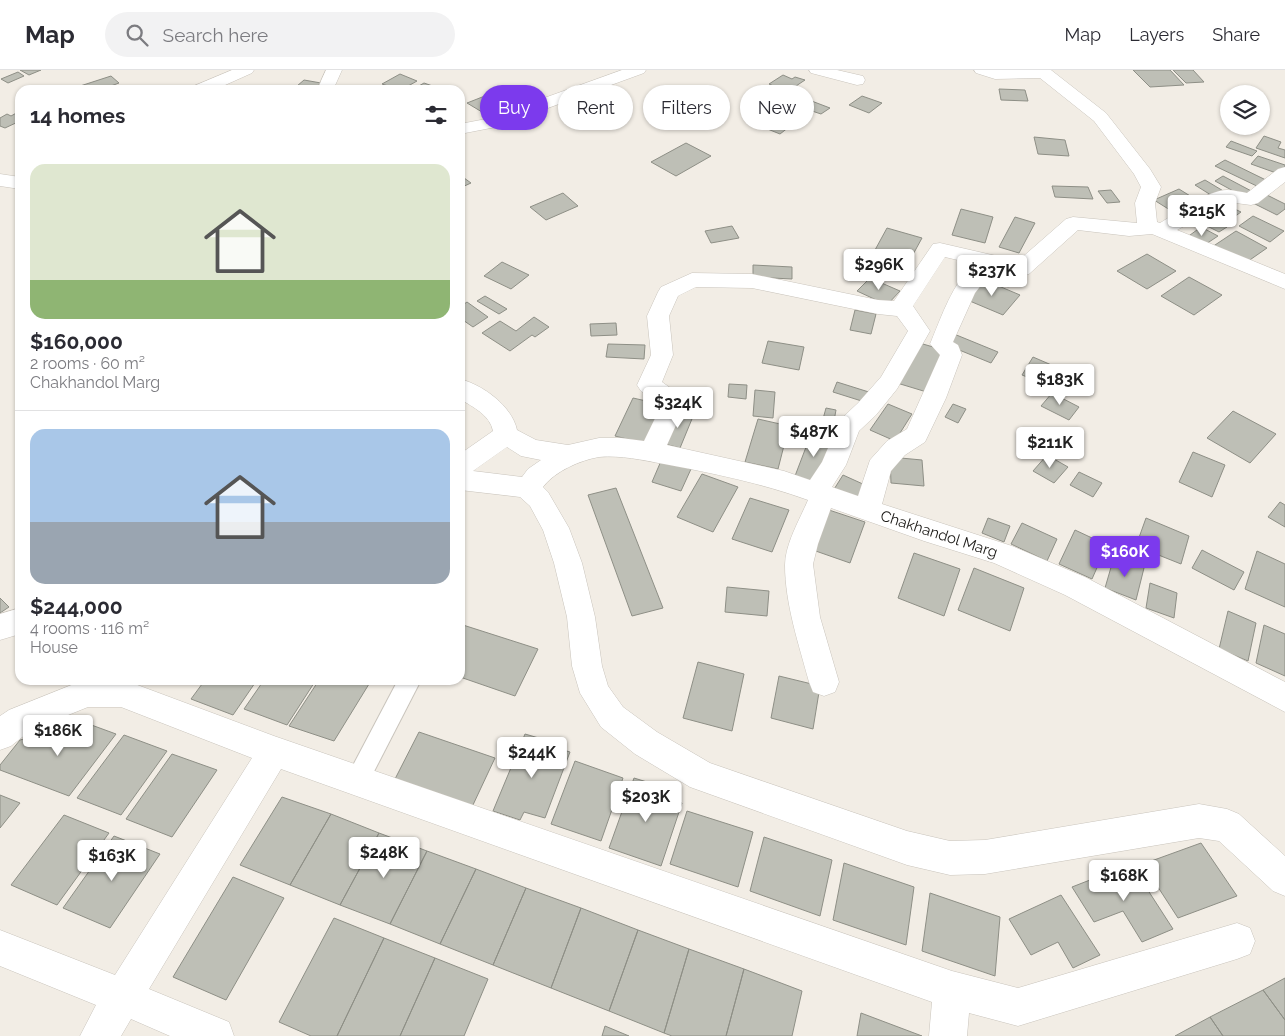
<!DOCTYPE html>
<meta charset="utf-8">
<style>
body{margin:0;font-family:Raleway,sans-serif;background:#f2f2f3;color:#2b2b33;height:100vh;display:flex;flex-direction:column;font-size:19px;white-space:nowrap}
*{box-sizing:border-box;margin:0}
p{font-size:16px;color:#7c7c81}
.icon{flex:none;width:28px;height:28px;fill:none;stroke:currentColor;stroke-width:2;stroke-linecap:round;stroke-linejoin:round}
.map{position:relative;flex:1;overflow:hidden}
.panel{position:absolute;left:15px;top:15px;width:450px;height:600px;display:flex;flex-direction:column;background:#fff;border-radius:15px;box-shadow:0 1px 4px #0004}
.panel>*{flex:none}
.top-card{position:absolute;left:480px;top:15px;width:475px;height:45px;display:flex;gap:10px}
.fabs{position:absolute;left:1220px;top:15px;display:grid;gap:10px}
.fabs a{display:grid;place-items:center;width:50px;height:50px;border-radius:50%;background:#fff;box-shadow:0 1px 4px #0004;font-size:25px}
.price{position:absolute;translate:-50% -42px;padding:0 11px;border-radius:5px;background:#fff;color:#222;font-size:16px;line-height:32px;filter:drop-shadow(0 1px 2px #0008)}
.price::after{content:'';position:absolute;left:50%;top:30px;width:15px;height:11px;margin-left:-8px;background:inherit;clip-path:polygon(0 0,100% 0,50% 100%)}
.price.selected{background:#7c3aed;color:#fff}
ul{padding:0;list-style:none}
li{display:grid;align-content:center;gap:10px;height:265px;padding:0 15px}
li+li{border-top:1px solid #e1e1e2}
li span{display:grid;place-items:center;height:155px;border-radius:15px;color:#555}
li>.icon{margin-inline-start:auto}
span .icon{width:90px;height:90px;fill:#fffc;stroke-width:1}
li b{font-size:21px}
h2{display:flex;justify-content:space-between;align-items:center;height:60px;padding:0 15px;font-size:21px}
.tag{padding:0 18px;border-radius:22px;background:#fff;box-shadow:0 1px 4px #0004;font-size:18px;line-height:45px}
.tag.selected{background:#7c3aed;color:#fff}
header{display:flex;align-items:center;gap:30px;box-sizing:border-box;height:70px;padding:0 25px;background:#fff;border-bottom:1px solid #e1e1e2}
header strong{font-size:24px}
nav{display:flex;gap:28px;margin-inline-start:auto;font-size:18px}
.search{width:350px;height:45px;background:#f2f2f3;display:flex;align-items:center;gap:12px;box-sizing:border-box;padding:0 18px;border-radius:28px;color:#7c7c81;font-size:19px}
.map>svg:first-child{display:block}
</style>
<header>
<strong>Map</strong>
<div class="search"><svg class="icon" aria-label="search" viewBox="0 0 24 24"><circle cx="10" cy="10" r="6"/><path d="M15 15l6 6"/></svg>Search here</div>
<nav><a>Map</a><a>Layers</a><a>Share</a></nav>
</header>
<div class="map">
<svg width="1285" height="966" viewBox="0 0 1285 966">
<rect width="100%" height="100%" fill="#f2ede5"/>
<path fill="#bebfb6" stroke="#8e8f86" d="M20 0H41L29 5Z
M1133 0H1170L1184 15 1150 17Z
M1173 0H1193L1204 12 1186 13Z
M18 2 24 6 8 13 1 9Z
M400 4 417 11 401 20 382 14Z
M783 5 792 9 795 7 805 10 787 22 769 14Z
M111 6 119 13 100 20H75L74 18Z
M304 10 321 13 314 19 297 16Z
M424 13 441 19 412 20Z
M999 19 1025 20 1028 31 1001 30Z
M495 22 508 30 482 42 467 33Z
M862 26 882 33 869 43 849 35Z
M809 30 830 38 821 44 800 37Z
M20 41V51L5 58 0 56V48L7 44 11 46Z
M764 47 789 57 780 64 755 54Z
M1264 66 1281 72 1278 78 1285 80V88L1256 78Z
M1034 67 1065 70 1069 86 1038 84Z
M1231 71 1257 81 1252 86 1226 77Z
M686 73 711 86 676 106 651 92Z
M1258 86 1285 95V96L1279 104 1251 94Z
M1225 90 1272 113 1263 119 1215 96Z
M460 105 471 113 460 118Z
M1223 106 1257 124 1248 129 1215 111Z
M1205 110 1225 122 1214 127 1195 115Z
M1052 116 1088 117 1093 129 1055 127Z
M1179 119 1195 129 1170 140 1154 130Z
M1111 120 1120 132 1107 133 1098 121Z
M563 123 578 136 546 150 530 137Z
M1265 124 1285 134V139L1277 145 1251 132Z
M1220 132 1241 142 1230 150 1209 140Z
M961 139 993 147 985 173 952 165Z
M1253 146 1284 161 1270 172 1239 156Z
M1015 147 1035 153 1019 183 999 177Z
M1211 149 1227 157 1219 162 1203 154Z
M732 156 739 168 711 173 705 161Z
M1201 157 1218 166 1203 176 1186 168Z
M887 158 922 168 910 190 875 180Z
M1236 161 1267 178 1244 194 1212 177Z
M1147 184 1176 201 1147 219 1117 201Z
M502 192 529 205 511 219 484 206Z
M753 195 792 197V209L753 207Z
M1189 207 1222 225 1194 245 1161 226Z
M870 208 900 221 887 235 857 221Z
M982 209 1020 225 1003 245 965 229Z
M485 226 507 239 499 244 477 231Z
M467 232 488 247 473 257 460 248V237Z
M855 240 876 244 871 264 850 260Z
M534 247 549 257 535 267 532 265 510 281 482 263 500 251 516 261Z
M616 253 617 265 591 266 590 254Z
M954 264 998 282 991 293 947 275Z
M768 271 804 277 799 300 762 293Z
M916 272 947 281 930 323 897 313Z
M608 274 645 275 644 289 606 287Z
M1033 287 1070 303 1060 320 1022 305Z
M837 312 872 323 868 333 833 322Z
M729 314 747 315 746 329 728 327Z
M755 320 775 322 773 348 753 346Z
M1052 323 1079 337 1069 350 1041 336Z
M633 328 664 335 647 374 615 366Z
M888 334 912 344 895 371 870 360Z
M953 334 966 339 958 353 945 347Z
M826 338 836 340 834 351 823 349Z
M676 339 694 344 680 378 661 373Z
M1233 341 1276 364 1250 393 1207 368Z
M758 349 789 356 778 399 745 392Z
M811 364 832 370 817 413 795 406Z
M1193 382 1225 395 1212 427 1179 412Z
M1047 385 1068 397 1054 413 1033 401Z
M890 387 922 390 924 416 891 413Z
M661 391 691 399 681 421 652 412Z
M1079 402 1102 413 1093 427 1070 415Z
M702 404 738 417 713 462 677 447Z
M843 405 865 415 854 434 831 424Z
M616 418 663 538 632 546 588 425Z
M750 428 789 440 772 482 732 469Z
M1280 432 1285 435V457L1268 447Z
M826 439 865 452 850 493 810 479Z
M988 448 1010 456 1004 472 982 463Z
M1146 448 1189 466 1181 494 1136 476Z
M1022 453 1057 469 1047 491 1011 474Z
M1075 460 1107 475 1092 509 1059 494Z
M1202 480 1244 502 1234 520 1192 498Z
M1257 481 1285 494V537L1245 519Z
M914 483 960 499 944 546 898 528Z
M1114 487 1144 498 1136 530 1105 518Z
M974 498 1024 518 1010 561 958 540Z
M1150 513 1177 523 1174 548 1146 538Z
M727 517 769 521 767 546 725 542Z
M0 528 9 537 0 543Z
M1228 541 1256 553 1248 591 1219 579Z
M463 555 538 579 515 626 460 607V560Z
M1264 555 1285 564V606L1256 593Z
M698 592 744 604 732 661 683 648Z
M779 606 820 616 813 659 771 648Z
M205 610H257L233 645 191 629Z
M264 610H316L287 655 244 639Z
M319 610H358L369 614 334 671 289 656Z
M86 653 116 664 69 726 0 700V695L20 670Z
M419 662 495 688 472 737 395 709Z
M525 664 549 671 547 675 570 682 545 748 524 742 520 750 493 741Z
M124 665 167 681 121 745 77 728Z
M172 684 217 700 172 767 126 749Z
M575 691 623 708 601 771 551 754Z
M634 708 663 717 661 725 682 733 661 796 609 778Z
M0 725 20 733 0 758Z
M282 727 331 744 290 815 240 795Z
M687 741 753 762 738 817 670 794Z
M331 744 379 763 340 835 290 815Z
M64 745 109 763 57 835 11 815Z
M379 763 427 781 390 854 340 835Z
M114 766 160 784 110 858 63 838Z
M764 767 832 790 820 846 750 821Z
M1201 773 1237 826 1178 848 1143 794Z
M427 781 476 799 440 874 390 854Z
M844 793 914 817 906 875 833 850Z
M1131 794 1173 859 1142 872 1123 841 1094 852 1072 817Z
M476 799 526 818 493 895 440 874Z
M233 807 284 828 226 930 173 907Z
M526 818 581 838 551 918 493 895Z
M930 823 1000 847 995 906 922 881Z
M1061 825 1100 885 1073 898 1058 872 1031 885 1009 849Z
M581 838 638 860 609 941 551 918Z
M334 848 384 868 337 966H311L279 952Z
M638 860 689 879 664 963 609 941Z
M384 868 435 888 400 966H337Z
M689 879 744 899 726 966H672L664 963Z
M435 888 488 909 464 966H400Z
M744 899 802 921 792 966H726Z
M1285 908V950L1263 920Z
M1263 920 1285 950V966H1223L1210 947Z
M861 943 922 966H857Z
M1210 947 1223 966H1175Z
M605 956 629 966H602Z"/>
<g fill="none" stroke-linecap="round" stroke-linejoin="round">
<g stroke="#c9c4bc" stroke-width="2">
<path id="lane" d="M398 610H421L365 719 357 723 349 719 345 711 349 703Z"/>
</g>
<g stroke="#c9c4bc" stroke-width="1">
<path id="street" d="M232 0H254L252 3 214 20H192L194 16Z
M326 0H342L333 20H317Z
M622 0H646L644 3 496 57 460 64V54L486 49Z
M809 0H837L863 6 865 10 863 14 857 15 811 3Z
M974 0H1051L1106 43 1150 99 1161 117 1155 133 1157 152 1160 153C1177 143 1208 120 1227 120 1234 120 1241 122 1247 123L1278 99 1285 97V112L1258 133 1251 135 1228 132 1177 160 1285 204V219L1152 164 1129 166 1078 160 1029 204 1022 206 1009 203 1016 205 1019 210 1016 215 1008 217 986 209 975 223 953 272 958 275 962 285 946 328 925 372 905 385 891 401 882 434 1012 476 1085 507 1285 612V642L1065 525 994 493 924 471 831 438 818 474 813 494 820 547 839 612 835 622 824 626 813 622 809 612C799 575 785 534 785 495 785 474 800 449 808 430 761 413 712 403 664 394 642 390 621 385 599 387 581 390 555 401 543 417L548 422 569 458 582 493 595 547 602 596 608 616 623 637 657 662 710 693 907 761 950 771 985 770 1199 734 1227 739 1239 744 1285 786V826L1273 821 1219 771 1199 768 985 804 950 805 907 795 690 717 635 684 601 657 580 623 572 596 567 547 554 493 543 460 530 436 520 427 460 420V384L493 361C490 345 473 337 460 329V309C483 315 512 336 517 360L536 370 568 375 599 368H621L644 371 661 336 641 321 637 315 651 285 647 246 658 222 661 217 692 203 752 204 878 230 894 231 933 174 940 173 1018 191 1066 149 1073 147 1137 153 1135 133 1141 117 1134 104 1094 51 1040 8 995 9 976 3ZM945 187 983 196C978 197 973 198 968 201 951 217 939 253 930 274L940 285 907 359 887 371 870 390 858 426 832 417 846 395 859 361 876 345 897 319 930 261 913 236ZM696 217 752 218 878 244 897 246 908 261 881 307 858 333 840 350 822 392 810 410 784 401 667 375 686 333 683 327 662 312 673 285 669 246 678 226ZM507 377 521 386 541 390 528 399 522 407 473 401Z
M0 104 20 107V119L0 116Z
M20 538V564L0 570V544Z
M84 610H124L274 666 952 901 1018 918 1237 853 1250 858 1255 871 1250 884 1237 889 1018 956 969 943 967 966H929L932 932 281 699 149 919 229 952 234 966H170L131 949 121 966H80L96 935 0 896V860L115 905 252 688 121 637H88L31 660 11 676 0 680V646L9 640Z"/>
</g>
<use href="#lane" fill="#fff" fill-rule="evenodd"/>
<use href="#street" fill="#fff" fill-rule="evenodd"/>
</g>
<g text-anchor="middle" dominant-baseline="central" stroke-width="4" stroke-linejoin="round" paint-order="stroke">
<g font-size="15" fill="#1c1a17" stroke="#fff">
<text transform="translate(939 464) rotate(18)">Chakhandol Marg</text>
</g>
</g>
</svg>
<div class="fabs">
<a><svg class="icon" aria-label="layers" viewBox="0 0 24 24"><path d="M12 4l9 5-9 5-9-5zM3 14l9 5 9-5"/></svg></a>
</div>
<b class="price" style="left:1202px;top:167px">$215K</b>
<b class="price" style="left:879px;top:221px">$296K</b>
<b class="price" style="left:992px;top:227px">$237K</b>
<b class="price" style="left:1060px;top:336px">$183K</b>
<b class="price" style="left:678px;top:359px">$324K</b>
<b class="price" style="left:814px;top:388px">$487K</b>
<b class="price" style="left:1050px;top:399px">$211K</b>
<b class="price selected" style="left:1125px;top:508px">$160K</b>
<b class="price" style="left:58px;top:687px">$186K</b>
<b class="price" style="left:532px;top:709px">$244K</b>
<b class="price" style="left:646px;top:753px">$203K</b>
<b class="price" style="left:384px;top:809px">$248K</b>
<b class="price" style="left:112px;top:812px">$163K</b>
<b class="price" style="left:1124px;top:832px">$168K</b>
<div class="top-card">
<a class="tag selected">Buy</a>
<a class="tag">Rent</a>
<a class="tag">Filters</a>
<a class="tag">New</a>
</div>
<section class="panel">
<h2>14 homes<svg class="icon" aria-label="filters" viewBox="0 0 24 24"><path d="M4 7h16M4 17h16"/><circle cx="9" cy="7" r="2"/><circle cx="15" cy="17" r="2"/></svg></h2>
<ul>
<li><span style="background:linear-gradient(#dfe7d0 75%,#8fb573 0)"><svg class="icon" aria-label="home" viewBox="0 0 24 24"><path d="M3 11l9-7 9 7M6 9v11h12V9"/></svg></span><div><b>$160,000</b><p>2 rooms · 60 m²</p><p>Chakhandol Marg</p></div></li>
<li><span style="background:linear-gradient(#a9c7e8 60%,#9aa5b1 0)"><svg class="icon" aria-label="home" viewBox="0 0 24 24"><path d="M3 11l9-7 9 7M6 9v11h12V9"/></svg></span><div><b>$244,000</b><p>4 rooms · 116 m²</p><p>House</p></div></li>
</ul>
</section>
</div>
